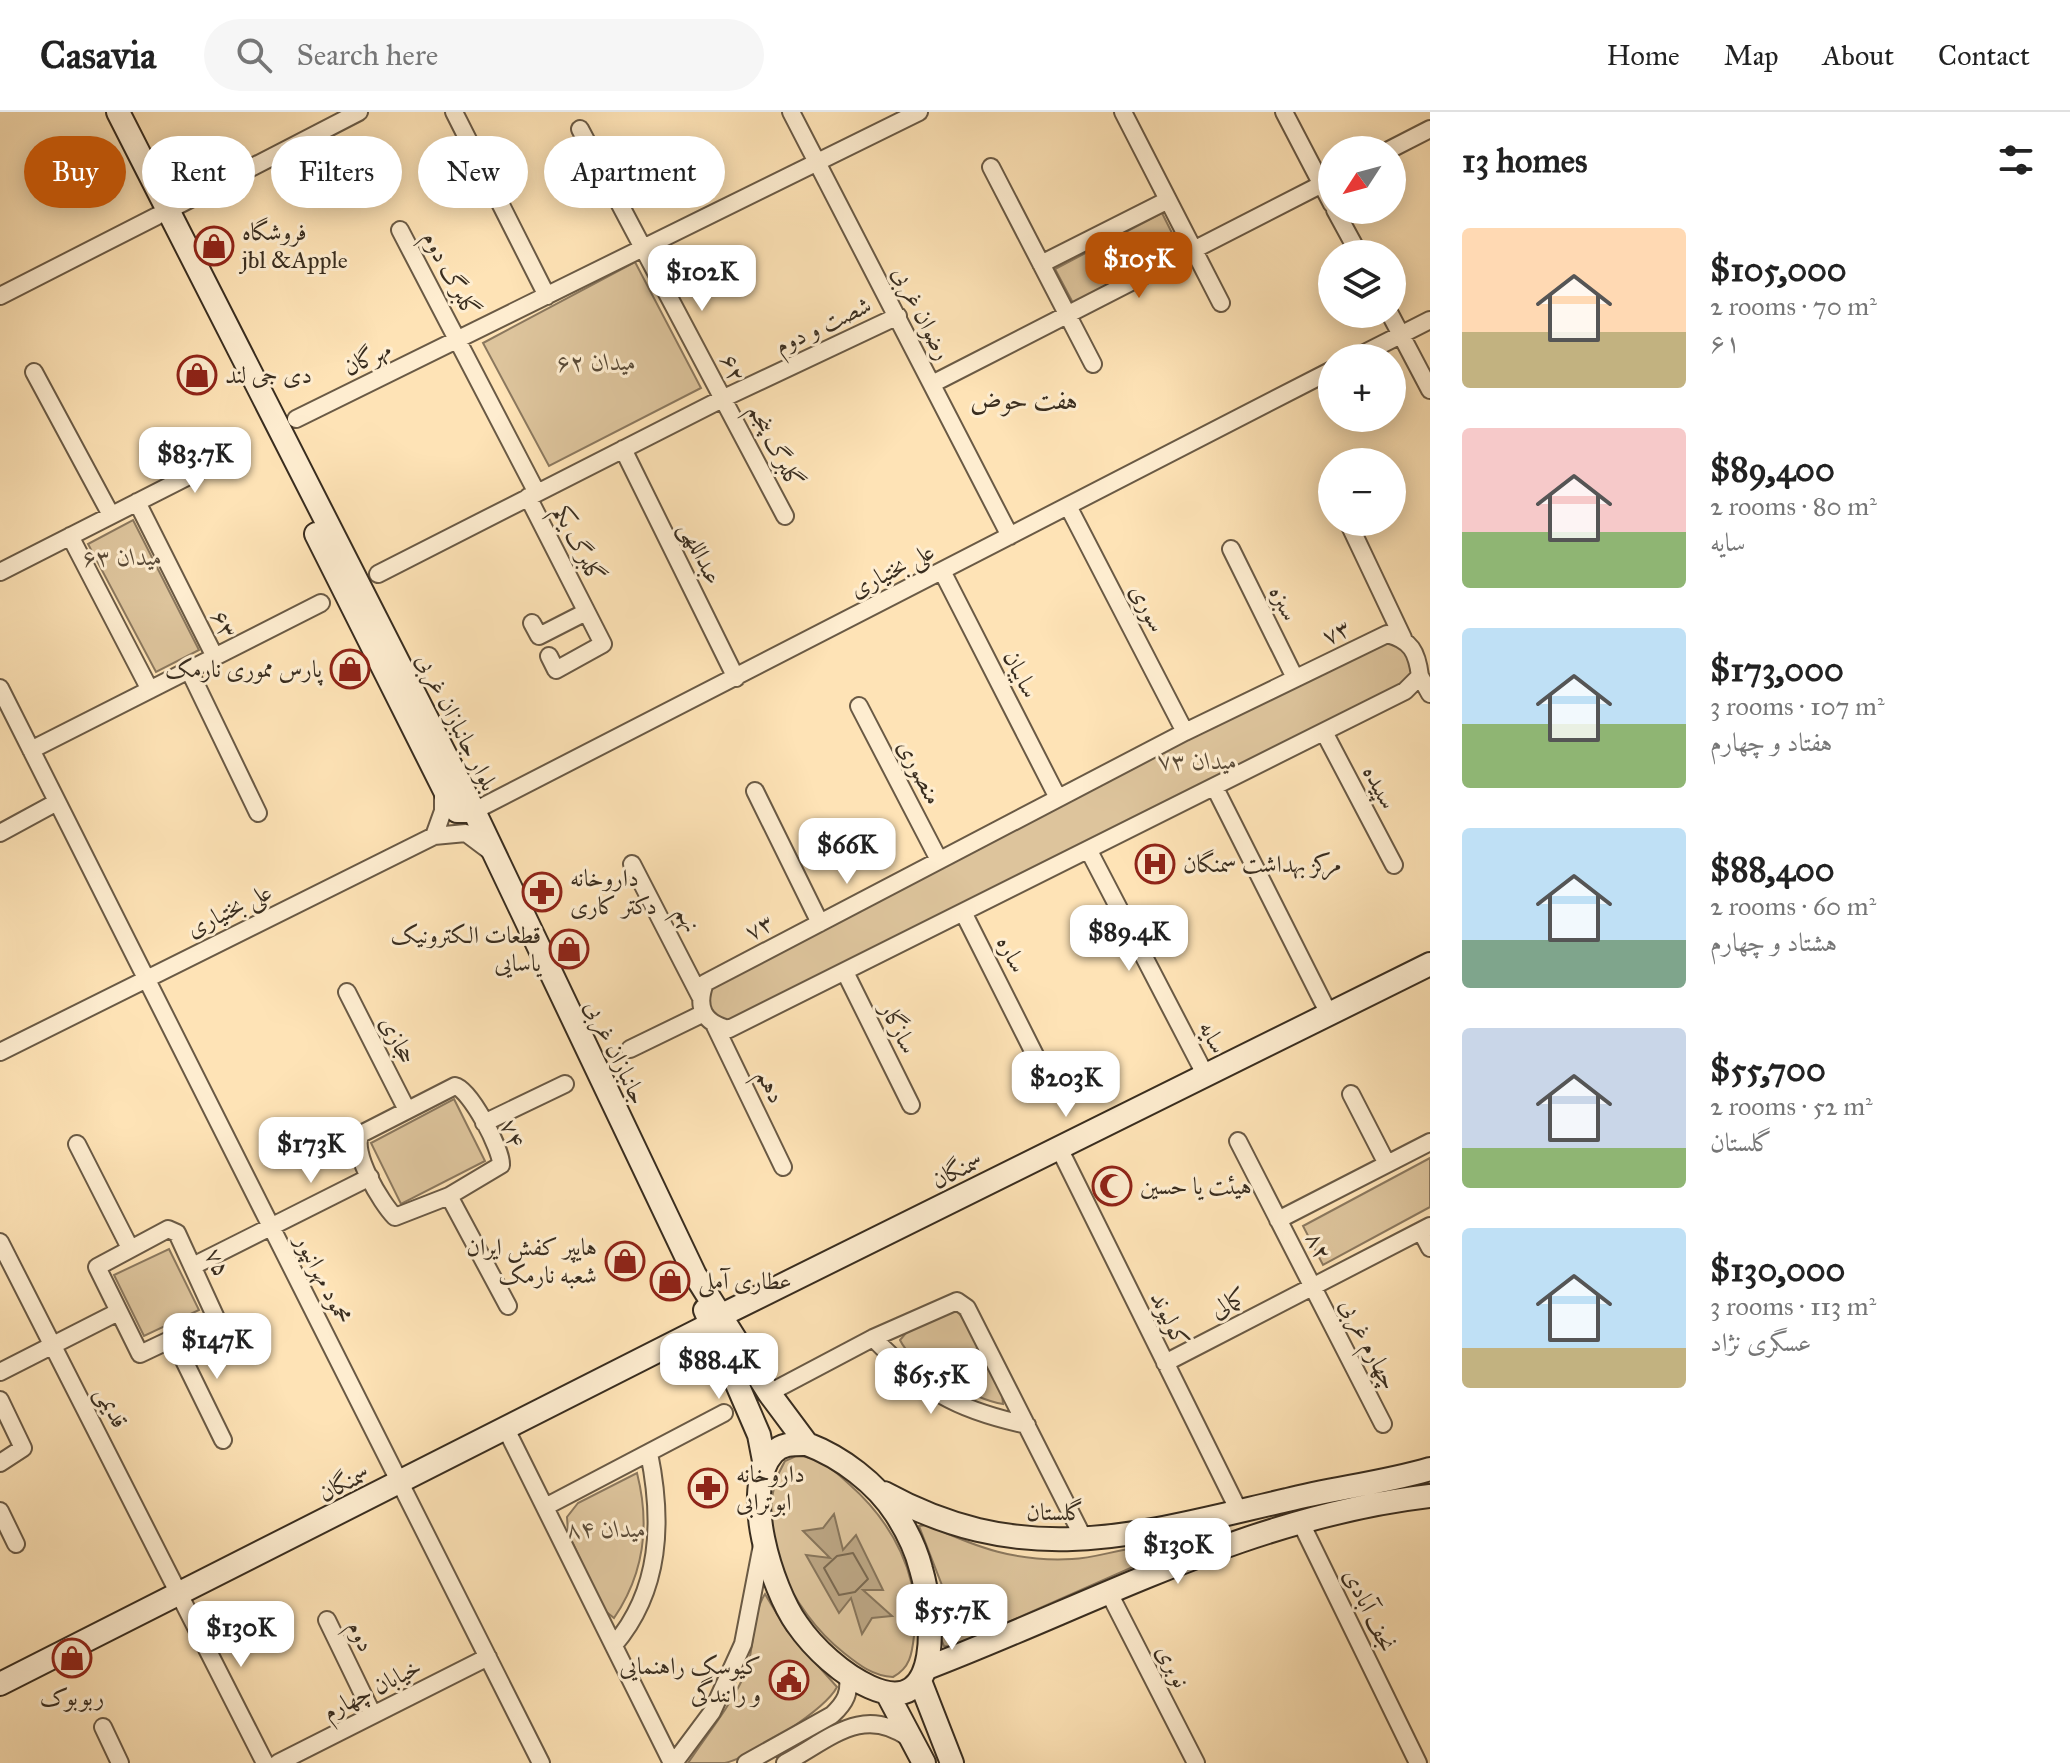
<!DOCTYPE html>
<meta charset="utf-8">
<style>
body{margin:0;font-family:"IM FELL Great Primer",Amiri,serif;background:#f6f6f6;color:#222;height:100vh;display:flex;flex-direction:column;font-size:30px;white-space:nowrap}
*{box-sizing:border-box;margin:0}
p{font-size:26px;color:#767676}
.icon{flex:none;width:44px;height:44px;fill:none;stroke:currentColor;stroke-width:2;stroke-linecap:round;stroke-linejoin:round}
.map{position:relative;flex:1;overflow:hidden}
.side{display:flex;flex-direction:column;background:#fff;width:640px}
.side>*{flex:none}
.top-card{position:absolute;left:24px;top:24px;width:760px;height:72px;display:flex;gap:16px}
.needle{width:52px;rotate:234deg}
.buttons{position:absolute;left:1318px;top:24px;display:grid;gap:16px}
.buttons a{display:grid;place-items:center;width:88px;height:88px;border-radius:50%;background:#fff;box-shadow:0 4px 20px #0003;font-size:40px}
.price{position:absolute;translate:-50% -68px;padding:0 18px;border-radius:16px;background:#fff;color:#222;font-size:26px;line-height:52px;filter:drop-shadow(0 2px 4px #0008)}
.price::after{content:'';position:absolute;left:50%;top:48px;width:24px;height:18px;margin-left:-12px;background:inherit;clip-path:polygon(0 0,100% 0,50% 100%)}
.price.on{background:#b45309;color:#fff}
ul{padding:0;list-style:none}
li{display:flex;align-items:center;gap:24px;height:200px;padding:0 32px}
li span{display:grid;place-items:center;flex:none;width:224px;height:160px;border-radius:8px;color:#555}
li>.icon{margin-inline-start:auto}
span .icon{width:96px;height:96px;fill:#fffc;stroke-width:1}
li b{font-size:34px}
h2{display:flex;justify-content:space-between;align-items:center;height:96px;padding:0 32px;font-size:34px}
.tag{padding:0 28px;border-radius:36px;background:#fff;box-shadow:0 4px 20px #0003;font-size:28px;line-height:72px}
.tag.on{background:#b45309;color:#fff}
header{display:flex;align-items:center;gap:48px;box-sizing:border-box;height:112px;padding:0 40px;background:#fff;border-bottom:2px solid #e0e0e0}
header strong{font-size:38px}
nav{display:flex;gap:44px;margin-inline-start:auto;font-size:28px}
.search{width:560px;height:72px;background:#f6f6f6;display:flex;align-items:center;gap:20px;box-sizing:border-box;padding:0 28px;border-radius:44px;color:#767676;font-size:30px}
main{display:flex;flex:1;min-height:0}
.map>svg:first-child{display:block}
</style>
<header>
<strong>Casavia</strong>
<div class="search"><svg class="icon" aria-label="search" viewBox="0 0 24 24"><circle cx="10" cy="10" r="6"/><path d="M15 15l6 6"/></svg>Search here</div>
<nav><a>Home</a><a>Map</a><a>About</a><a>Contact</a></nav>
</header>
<main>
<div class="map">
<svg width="1430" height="1651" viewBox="0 0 1430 1651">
<rect width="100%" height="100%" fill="#fee3b6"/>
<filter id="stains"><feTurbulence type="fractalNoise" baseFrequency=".0025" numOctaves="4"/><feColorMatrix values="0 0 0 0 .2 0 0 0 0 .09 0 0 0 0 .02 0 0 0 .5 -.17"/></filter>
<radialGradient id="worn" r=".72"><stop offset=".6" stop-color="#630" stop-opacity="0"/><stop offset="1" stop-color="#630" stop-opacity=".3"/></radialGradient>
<path fill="#ddc49c" stroke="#8b785e" stroke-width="2" d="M1162 101 1179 135 1073 191 1055 157Z
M635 150 701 276 549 354 483 231Z
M133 408 199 538 156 560 88 432Z
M1387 522 1404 527 1420 564 729 917 702 902 705 871Z
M454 987 485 1049 401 1092 371 1031Z
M1430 1046V1095L1323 1153 1303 1114Z
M169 1137 199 1198 144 1224 114 1163Z
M949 1199H957L965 1209 1002 1282 1003 1292C975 1288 912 1254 900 1228L906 1221Z
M796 1344C818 1344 833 1357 849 1372 892 1410 922 1464 914 1524 912 1542 910 1556 893 1565 873 1564 859 1553 844 1541 791 1500 747 1413 785 1349Z
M637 1361C650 1412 644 1462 614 1506L604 1498 568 1421 567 1405 578 1391Z
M928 1413C978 1436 1016 1450 1072 1447 1103 1446 1133 1430 1164 1437L1151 1447 952 1535 944 1534 940 1525 943 1476 919 1414Z
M765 1482 787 1519 837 1575C825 1598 751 1645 725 1651 714 1651 699 1651 688 1651 706 1624 729 1596 743 1566 756 1540 750 1505 765 1482Z"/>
<path fill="#bba583" stroke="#87755b" stroke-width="2" d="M834 1402 843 1438 856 1423 883 1478H863L892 1504 872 1506 862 1522 851 1486 839 1501 806 1443 830 1446 803 1419 823 1416Z"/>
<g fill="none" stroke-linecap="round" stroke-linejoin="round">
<path stroke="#7a6951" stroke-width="2" d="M853 1441 868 1467 855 1480 839 1483 824 1456 837 1444Z"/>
<g stroke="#6a5a45" stroke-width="20">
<path id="minor" d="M454 0 547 184
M791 0 1010 424
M1123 0 1221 191
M1284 0 1332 92
M580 17 785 404
M1389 38 1430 17
M991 55 1093 252
M169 98 359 0
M1335 98 1359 142
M400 118 537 381
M1041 152 1168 88
M0 184 157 104
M1390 202 1430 278
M1355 246 1430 208
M34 260 111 403
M932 272 1332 67
M296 307 919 0
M623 337 736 566
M1331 374 1332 378
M528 385 603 532 556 558 549 544
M137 390 215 545
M1068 394 1185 620
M1348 410 1403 526
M70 424 150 578
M1231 437 1295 566
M942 459 1058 686
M0 460 234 341
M378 462 724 286 898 204
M532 511 539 524 586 500
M1387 522C1411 528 1417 540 1420 564L1405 579 729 917C703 911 696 895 705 871L1185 620Z
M189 558 258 701
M1420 564 1430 582
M0 576 541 1651
M859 594 939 748
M1324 620 1394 753
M31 638 321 491
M1215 676 1329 902
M755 679 820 811
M474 699 1332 258
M0 721 57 690
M434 724 443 699V680
M1089 739 1206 964
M632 752 700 884
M964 802 1037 947
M845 860 911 993
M347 880 407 998
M715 914 783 1055
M630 937 702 902
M0 940 434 724 466 721 490 739
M455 974C470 977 502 1038 501 1053L449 1084 395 1105C381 1091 350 1039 361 1022Z
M1351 982 1387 1052
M484 1011 565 972
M1238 1029 1383 1312
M77 1032 130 1136
M1059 1036 1239 1399
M449 1084 508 1194
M1278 1108 1430 1030
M168 1117 177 1121 216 1206 140 1242 97 1155Z
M1421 1119 1430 1136
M0 1130 265 1651
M193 1154 370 1065
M873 1226C926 1279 953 1297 1027 1313
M174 1228 223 1328
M1165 1251 1430 1114
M0 1260 118 1200
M769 1281 873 1226 957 1189 967 1196 1084 1427
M0 1288 23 1336 0 1351
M506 1317 672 1651
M545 1395 724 1301
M0 1399 16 1432
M1300 1409 1418 1651
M1108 1479 1196 1651
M327 1508 373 1603
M614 1533C661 1478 663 1409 649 1341
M103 1615 120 1651
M278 1651 488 1545
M674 1651 712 1600 743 1532 762 1433
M746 1651 832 1603C846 1590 850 1581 848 1562
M785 1651C829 1628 862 1592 909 1626"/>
</g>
<g stroke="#392d1f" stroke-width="26">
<path id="secondary" d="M118 0 474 699 695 1163 769 1281 807 1332
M316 422 451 691 457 699H474
M705 1198 759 1323 765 1354
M722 1203 1430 852
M807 1332C841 1345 876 1371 896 1402 907 1419 916 1437 921 1457 933 1498 945 1609 870 1575 843 1563 814 1537 797 1512 772 1477 740 1377 773 1341 782 1331 795 1332 807 1332Z
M884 1381C1026 1459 1139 1422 1287 1388 1334 1376 1383 1371 1430 1357
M927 1556C1094 1492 1249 1405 1430 1384
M920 1569 952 1651
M0 1572 709 1213
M888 1583 924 1651"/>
</g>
<use href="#minor" stroke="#feedd0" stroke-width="16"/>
<use href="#secondary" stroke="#feedd0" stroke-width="22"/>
</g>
<defs>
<g id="shop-ring" transform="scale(2)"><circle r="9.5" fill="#feedd0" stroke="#8f2418" stroke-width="1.5"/><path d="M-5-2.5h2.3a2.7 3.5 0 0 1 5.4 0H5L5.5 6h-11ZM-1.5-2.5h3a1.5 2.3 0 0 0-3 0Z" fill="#8f2418"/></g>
<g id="hospital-ring" transform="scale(2)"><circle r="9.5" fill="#feedd0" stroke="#8f2418" stroke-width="1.5"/><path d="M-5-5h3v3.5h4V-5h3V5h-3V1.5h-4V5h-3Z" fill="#8f2418"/></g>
<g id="pharmacy-ring" transform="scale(2)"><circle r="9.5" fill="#feedd0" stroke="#8f2418" stroke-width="1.5"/><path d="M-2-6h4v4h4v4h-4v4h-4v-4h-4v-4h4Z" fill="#8f2418"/></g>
<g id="mosque-ring" transform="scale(2)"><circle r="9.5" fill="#feedd0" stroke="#8f2418" stroke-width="1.5"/><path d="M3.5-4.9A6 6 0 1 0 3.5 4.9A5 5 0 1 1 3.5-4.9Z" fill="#8f2418"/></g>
<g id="civic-ring" transform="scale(2)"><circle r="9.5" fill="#feedd0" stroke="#8f2418" stroke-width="1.5"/><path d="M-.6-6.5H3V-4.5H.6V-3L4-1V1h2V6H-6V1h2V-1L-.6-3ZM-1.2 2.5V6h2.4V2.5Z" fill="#8f2418"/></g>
</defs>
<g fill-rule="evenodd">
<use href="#shop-ring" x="214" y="134"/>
<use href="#shop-ring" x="197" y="263"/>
<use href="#shop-ring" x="350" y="557"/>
<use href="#hospital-ring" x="1155" y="752"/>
<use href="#pharmacy-ring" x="542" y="780"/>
<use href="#shop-ring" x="569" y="837"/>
<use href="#mosque-ring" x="1112" y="1074"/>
<use href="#shop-ring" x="625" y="1149"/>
<use href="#shop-ring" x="670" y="1169"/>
<use href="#pharmacy-ring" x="708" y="1376"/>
<use href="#shop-ring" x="72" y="1546"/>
<use href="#civic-ring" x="789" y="1568"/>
</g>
<g text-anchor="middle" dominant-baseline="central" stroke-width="6" stroke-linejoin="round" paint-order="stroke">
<g font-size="24" fill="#392d1f" stroke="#feedd0" text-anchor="start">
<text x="242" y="120">فروشگاه<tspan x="242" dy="28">jbl &amp;Apple</tspan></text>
<text x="225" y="263">دی جی لند</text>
<text x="322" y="557" text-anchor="end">پارس مموری نارمک</text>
<text x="1183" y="752">مرکز بهداشت سمنگان</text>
<text x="570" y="766">داروخانه<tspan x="570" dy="28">دکتر کاری</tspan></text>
<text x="541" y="823" text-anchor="end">قطعات الکترونیک<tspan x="541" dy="28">یاسایی</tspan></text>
<text x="1140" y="1074">هیئت یا حسین</text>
<text x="597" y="1135" text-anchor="end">هایپر کفش ایران<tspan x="597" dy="28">شعبه نارمک</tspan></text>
<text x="698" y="1169">عطاری آملی</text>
<text x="736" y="1362">داروخانه<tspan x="736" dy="28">ابوترابی</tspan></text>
<text x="761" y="1554" text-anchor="end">کیوسک راهنمایی<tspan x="761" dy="28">و رانندگی</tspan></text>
<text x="72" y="1585" text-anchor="middle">ربوبوک</text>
</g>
<g font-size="24" fill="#392d1f" stroke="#feedd0">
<text transform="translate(451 162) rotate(62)">گلبرگ دوم</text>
<text transform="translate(922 201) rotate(63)">رضوان غربی</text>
<text transform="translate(823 213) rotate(-25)">شصت و دوم</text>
<text transform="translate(367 246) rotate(-26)">مهرگان</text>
<text transform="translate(733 256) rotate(67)">۶۲</text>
<text transform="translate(776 334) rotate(63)">گلبرگ پنجم</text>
<text transform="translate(579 432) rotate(63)">گلبرگ یکم</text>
<text transform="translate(701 441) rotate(64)">عبداللهی</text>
<text transform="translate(892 458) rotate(-27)">علی بختیاری</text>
<text transform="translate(1284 491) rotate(63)">سبزه</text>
<text transform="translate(1148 496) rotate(63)">سوری</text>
<text transform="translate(224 512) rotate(64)">۶۳</text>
<text transform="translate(1336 520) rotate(-26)">۷۳</text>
<text transform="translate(1021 562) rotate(63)">سایبان</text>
<text transform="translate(457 610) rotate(63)">بلوار جانبازان غربی</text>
<text transform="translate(920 660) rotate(63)">منصوری</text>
<text transform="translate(1380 675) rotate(62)">سپیده</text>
<text transform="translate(229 798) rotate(-26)">علی بختیاری</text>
<text transform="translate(688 807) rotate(63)">نهم</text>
<text transform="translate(759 815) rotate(-28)">۷۳</text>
<text transform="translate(1012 842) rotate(63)">ساره</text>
<text transform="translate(899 916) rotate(63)">سازگار</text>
<text transform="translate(1213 925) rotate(62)">سایه</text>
<text transform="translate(398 928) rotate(63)">حجازی</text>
<text transform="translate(616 940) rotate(64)">جانبازان غربی</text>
<text transform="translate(771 974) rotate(64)">دهم</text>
<text transform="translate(513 1021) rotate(68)">۷۴</text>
<text transform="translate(957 1058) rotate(-26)">سمنگان</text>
<text transform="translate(1319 1134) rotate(63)">۸۲</text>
<text transform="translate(218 1150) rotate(64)">۷۵</text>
<text transform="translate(324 1167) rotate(63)">محمود مهرانپور</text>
<text transform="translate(1228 1191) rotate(-27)">کمالی</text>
<text transform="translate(1170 1207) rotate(64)">کولیوند</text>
<text transform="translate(1369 1232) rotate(63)">چهارم غربی</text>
<text transform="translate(112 1295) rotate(63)">قدیمی</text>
<text transform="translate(344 1371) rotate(-27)">سمنگان</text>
<text x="1055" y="1400">گلستان</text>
<text transform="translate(1370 1498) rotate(64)">نجف آبادی</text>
<text transform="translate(361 1524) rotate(64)">دوم</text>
<text transform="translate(1173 1554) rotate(63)">نوبری</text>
<text transform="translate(372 1577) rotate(-27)">خیابان چهارم</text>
</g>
<g font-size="24" font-style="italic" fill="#5a4b38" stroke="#feedd0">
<text x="597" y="250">میدان ۶۲</text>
<text x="123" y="445">میدان ۶۳</text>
<text x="1198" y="649">میدان ۷۳</text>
<text x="607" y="1417">میدان ۸۴</text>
</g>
<g font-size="26" fill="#392d1f" stroke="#feedd0">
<text x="1024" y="288">هفت حوض</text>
</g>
</g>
<rect width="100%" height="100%" filter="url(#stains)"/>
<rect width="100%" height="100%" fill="url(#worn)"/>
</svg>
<div class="buttons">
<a><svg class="needle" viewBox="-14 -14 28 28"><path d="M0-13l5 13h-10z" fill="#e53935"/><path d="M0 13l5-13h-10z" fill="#767676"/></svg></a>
<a><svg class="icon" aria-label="layers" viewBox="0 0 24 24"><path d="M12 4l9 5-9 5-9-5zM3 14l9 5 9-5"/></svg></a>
<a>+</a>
<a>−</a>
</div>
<b class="price on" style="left:1139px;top:188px">$105K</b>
<b class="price" style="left:702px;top:201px">$102K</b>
<b class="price" style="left:195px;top:383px">$83.7K</b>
<b class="price" style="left:847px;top:774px">$66K</b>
<b class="price" style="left:1129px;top:861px">$89.4K</b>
<b class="price" style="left:1066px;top:1007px">$203K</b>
<b class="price" style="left:311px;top:1073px">$173K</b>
<b class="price" style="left:217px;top:1269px">$147K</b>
<b class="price" style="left:719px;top:1289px">$88.4K</b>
<b class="price" style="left:931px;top:1304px">$65.5K</b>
<b class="price" style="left:1178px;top:1474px">$130K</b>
<b class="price" style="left:952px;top:1540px">$55.7K</b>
<b class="price" style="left:241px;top:1557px">$130K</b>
<div class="top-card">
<a class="tag on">Buy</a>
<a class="tag">Rent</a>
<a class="tag">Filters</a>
<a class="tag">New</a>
<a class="tag">Apartment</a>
</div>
</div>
<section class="side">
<h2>13 homes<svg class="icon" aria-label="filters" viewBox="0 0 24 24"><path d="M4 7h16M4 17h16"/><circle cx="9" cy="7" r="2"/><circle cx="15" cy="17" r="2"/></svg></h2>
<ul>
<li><span style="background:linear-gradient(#ffd9b3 65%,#c2b280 0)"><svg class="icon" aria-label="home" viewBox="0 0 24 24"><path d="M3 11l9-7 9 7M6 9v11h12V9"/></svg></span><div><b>$105,000</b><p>2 rooms · 70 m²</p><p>۶۱</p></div></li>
<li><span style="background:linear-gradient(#f6c9c9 65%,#8fb573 0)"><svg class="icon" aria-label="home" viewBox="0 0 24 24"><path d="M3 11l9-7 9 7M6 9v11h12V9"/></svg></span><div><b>$89,400</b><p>2 rooms · 80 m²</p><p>سایه</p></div></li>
<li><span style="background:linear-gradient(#bfe0f5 60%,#8fb573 0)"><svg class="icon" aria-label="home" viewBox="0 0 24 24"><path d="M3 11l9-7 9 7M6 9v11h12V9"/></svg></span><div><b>$173,000</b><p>3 rooms · 107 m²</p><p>هفتاد و چهارم</p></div></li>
<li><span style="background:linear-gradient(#bfe0f5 70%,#7fa58c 0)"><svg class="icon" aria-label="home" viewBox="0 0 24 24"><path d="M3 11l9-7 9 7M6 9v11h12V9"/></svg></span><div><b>$88,400</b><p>2 rooms · 60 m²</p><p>هشتاد و چهارم</p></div></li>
<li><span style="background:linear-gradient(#c9d6e8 75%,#8fb573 0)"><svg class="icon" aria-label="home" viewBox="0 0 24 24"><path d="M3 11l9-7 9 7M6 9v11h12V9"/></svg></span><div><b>$55,700</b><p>2 rooms · 52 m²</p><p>گلستان</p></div></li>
<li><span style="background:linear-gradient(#bfe0f5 75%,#c2b280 0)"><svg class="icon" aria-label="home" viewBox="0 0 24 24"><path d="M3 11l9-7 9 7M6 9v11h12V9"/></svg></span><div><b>$130,000</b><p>3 rooms · 113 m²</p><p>عسگری نژاد</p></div></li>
</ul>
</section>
</main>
